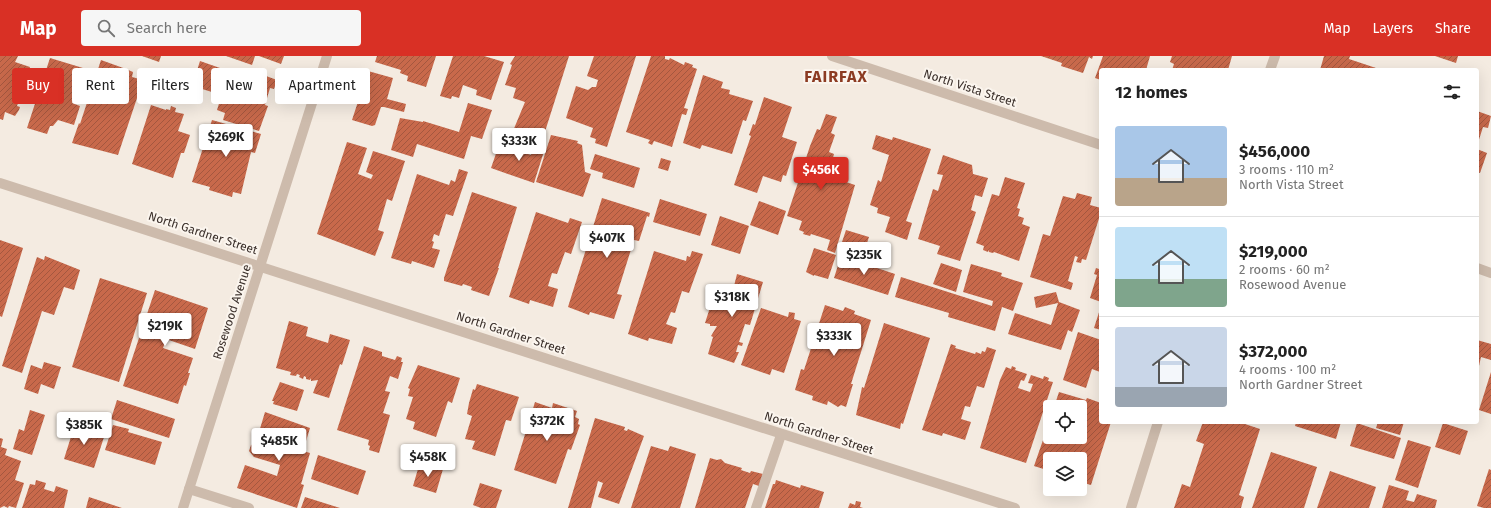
<!DOCTYPE html>
<meta charset="utf-8">
<style>
body{margin:0;font-family:"Fira Sans",sans-serif;background:#f6f6f6;color:#222;height:100vh;display:flex;flex-direction:column;font-size:15px;white-space:nowrap}
*{box-sizing:border-box;margin:0}
p{font-size:13px;color:#767676}
.icon{flex:none;width:22px;height:22px;fill:none;stroke:currentColor;stroke-width:2;stroke-linecap:round;stroke-linejoin:round}
.map{position:relative;flex:1;overflow:hidden}
.sheet{position:absolute;left:1099px;top:12px;width:380px;height:356px;display:flex;flex-direction:column;background:#fff;border-radius:4px;box-shadow:0 4px 16px #0002}
.sheet>*{flex:none}
.guide{position:absolute;left:12px;top:12px;width:380px;height:36px;display:flex;gap:8px}
.controls{position:absolute;left:1043px;top:344px;display:grid;gap:8px}
.controls a{display:grid;place-items:center;width:44px;height:44px;border-radius:4px;background:#fff;box-shadow:0 4px 16px #0002;font-size:20px}
.price{position:absolute;translate:-50% -34px;padding:0 9px;border-radius:4px;background:#fff;color:#222;font-size:13px;line-height:26px;filter:drop-shadow(0 1px 2px #0008)}
.price::after{content:'';position:absolute;left:50%;top:24px;width:12px;height:9px;margin-left:-6px;background:inherit;clip-path:polygon(0 0,100% 0,50% 100%)}
.price.current{background:#d93025;color:#fff}
ul{padding:0;list-style:none}
li{display:flex;align-items:center;gap:12px;height:100px;padding:0 16px}
li+li{border-top:1px solid #e0e0e0}
li span{display:grid;place-items:center;flex:none;width:112px;height:80px;border-radius:4px;color:#555}
li>.icon{margin-inline-start:auto}
span .icon{width:48px;height:48px;fill:#fffc;stroke-width:1}
li b{font-size:17px}
h2{display:flex;justify-content:space-between;align-items:center;height:48px;padding:0 16px;font-size:17px}
.chip{padding:0 14px;border-radius:4px;background:#fff;box-shadow:0 4px 16px #0002;font-size:14px;line-height:36px}
.chip.current{background:#d93025;color:#fff}
header{display:flex;align-items:center;gap:24px;box-sizing:border-box;height:56px;padding:0 20px;background:#d93025;color:#fff}
header strong{font-size:19px}
nav{display:flex;gap:22px;margin-inline-start:auto;font-size:14px}
.search{width:280px;height:36px;background:#f6f6f6;display:flex;align-items:center;gap:10px;box-sizing:border-box;padding:0 14px;border-radius:4px;color:#767676;font-size:15px}
.map>svg:first-child{display:block}
</style>
<header>
<strong>Map</strong>
<div class="search"><svg class="icon" aria-label="search" viewBox="0 0 24 24"><circle cx="10" cy="10" r="6"/><path d="M15 15l6 6"/></svg>Search here</div>
<nav><a>Map</a><a>Layers</a><a>Share</a></nav>
</header>
<div class="map">
<svg width="1491" height="452" viewBox="0 0 1491 452">
<defs>
<pattern id="building-hatch" width="6" height="6" patternUnits="userSpaceOnUse"><rect width="6" height="6" fill="#c8694b"/><path d="M-1 1l2-2M0 6l6-6M5 7l2-2" fill="none" stroke="#a4573f"/></pattern>
</defs>
<rect width="100%" height="100%" fill="#f4ebe1"/>
<path fill="url(#building-hatch)" d="M0 0H18L15 6 30 11 24 32 20 31 16 43 19 44 17 50 20 51 19 54 15 60 5 56 3 64 0 63Z
M142 0H161L159 6Z
M226 0H255L252 9Z
M259 0H284L281 8Z
M377 0H436L426 31 407 25 408 20 400 17 401 14 375 6Z
M453 0H484L504 6 491 44 476 39 477 34 463 29 459 42 452 40 451 43 440 40Z
M515 0H569L542 85 513 75 525 46 513 42 516 32 505 29 512 9 510 8Z
M594 0H636L607 91 595 87 596 83 590 81 593 72 566 62 576 30 588 34 592 31H596L598 24 587 20Z
M651 0H665V3L669 4 670 2 684 9 685 6 693 9 692 11 697 13 684 52 688 53 686 59 682 58 672 91 654 85 652 89 648 87 650 84 626 76Z
M1041 0H1093L1092 3 1089 1 1083 17 1061 10 1062 7Z
M1103 0H1150L1146 14H1101V24L1095 22Z
M1172 0H1232L1228 14H1172L1174 8 1170 6Z
M1324 0H1350L1349 3 1382 14H1320Z
M1435 0H1458L1456 7Z
M50 2 83 12 72 47 80 50 74 69 58 64 53 70H50L47 78 27 72Z
M101 4 126 13 133 16 132 21 143 24 118 99 72 87 79 67 80 68Z
M200 5 220 12 212 36 192 30Z
M368 15 393 22 387 43 406 48 404 56 384 51H381L375 69 372 70 352 64Z
M256 17 263 19V17L267 18 266 20 277 24 274 33 270 32 265 49 268 50 259 75 223 64 225 57 217 54 228 19 243 23 242 27 252 30Z
M703 19 723 26 721 32 730 34 729 38 753 45 746 65 743 64 732 98 702 89 700 93 683 87Z
M764 41 792 51 782 81 797 86 786 120 783 119 781 126 763 120 757 137 734 129 751 80 749 79 753 68 755 69Z
M468 47 492 54 482 83 471 80 464 103 417 88 413 101 391 94 400 62 423 66V65L459 76Z
M151 49 166 54V53L170 54 171 50 176 52 175 56 184 58 178 75 190 79 184 97H181L173 122 132 108Z
M1477 55 1491 60 1488 72 1483 71 1477 90Z
M826 58 837 61 831 77 835 79 829 96 834 98 828 120 855 129 835 197 827 194 830 184 811 178 810 180 803 178 804 176 799 174 802 165 787 160 810 90 817 73 820 74Z
M212 64 261 78 255 97 251 96 241 138 233 136 232 141 209 134 210 131 192 126Z
M551 79 578 85 577 87 582 89 585 116 591 118 583 141 536 126Z
M876 79 892 84 893 81 931 93 906 165 912 167 907 184 885 176 890 161 877 157 878 152 870 149 878 124 881 126 889 99 872 93Z
M347 86 367 92 358 118 371 123 373 119 366 116 373 95 405 105 392 145 387 143 378 174 384 176 375 200 317 178Z
M535 88 545 92 534 127 491 112 499 89 531 99Z
M1477 93 1487 97 1480 117 1477 116Z
M595 98 640 112 634 132 602 122 603 117 590 113Z
M943 99 972 109 973 118 988 122 982 141 975 139 971 154 976 156 960 205 937 198 940 190 918 183 933 133 938 135 943 119 937 118Z
M661 102 671 105 668 115 658 112Z
M459 113 468 116 453 160 446 158 439 180 434 178 432 185 434 186 432 192 440 194 434 212 412 205 411 208 391 202 417 118 449 129 451 124 455 126Z
M1005 121 1025 127 1017 152 1020 153 1018 160 1024 162 1022 168 1030 171 1019 205 994 196 993 197 989 196 988 194V196L983 194 984 190 976 187 992 138 999 140Z
M472 136 517 151 498 212H499L489 240 471 234 472 231 463 228 462 230 444 225V222Z
M1077 137 1092 141 1090 149 1101 152V156L1086 204 1082 203 1081 207 1076 206 1078 201 1075 200 1068 225 1073 227 1071 234 1030 221 1043 178 1050 180 1063 140 1075 143Z
M602 142 650 157 649 161 647 160 639 185 634 184 617 238 622 239 614 263 590 256 589 259 568 251Z
M660 143 707 158 700 180 653 166Z
M759 145 786 155 778 179 750 169Z
M536 156 568 167 570 162 582 166 571 198 565 196 557 218 552 217 548 230 558 233 553 251 530 244 529 248 509 241Z
M720 160 749 170 740 198 711 189Z
M846 174 869 181 861 205 838 198Z
M0 184 23 192 2 261 0 260Z
M814 192 836 199 828 223 814 219V220L806 216Z
M654 195 686 205 687 200 690 201 692 195 703 198 689 237 682 235 675 257 671 256 666 268 677 272 672 288 649 282 648 285 628 278Z
M45 200 80 214 74 234 64 231 54 259 42 255 22 317 2 310 37 201 44 204Z
M841 200 895 218 888 239 834 222Z
M941 207 962 214 956 236 933 228Z
M971 208 1002 217 1001 220 1023 227 1013 255 1002 251 995 275 948 261 949 257 895 241 901 221 992 250 993 245 963 236Z
M1101 209V246L1090 242 1097 219 1094 218 1096 212 1099 213Z
M737 218 763 226 750 269 745 268 739 286 743 287 742 290 738 289 736 296H739L734 307 708 298 713 281 711 280 717 270H710V268L705 267 716 233 752 245 755 238 734 230Z
M100 222 147 237 119 326 72 311Z
M155 234 208 252 195 293 166 283 163 292 193 302 188 317H190L186 330 184 329 178 348 123 330Z
M1056 236 1059 246 1080 254 1072 276 1068 274 1061 294 1008 278 1015 257 1051 269 1058 247 1036 252 1034 241Z
M825 249 843 255 845 251 855 255 854 258 871 264 851 328H853L846 351 841 349 838 351 828 345 827 349 812 344 813 340 795 334 801 313 804 314Z
M1101 250V274L1094 272Z
M761 252 788 261 789 256 795 257 794 263 801 265 784 317 772 313 770 319 741 309Z
M289 265 308 271 306 280 328 287 330 278 350 284 342 309 340 308 329 342 313 337 318 324 311 325V322L310 324 306 323V321L304 320 303 323 299 321 300 319 297 318 296 320 290 319 291 316 276 312Z
M884 267 930 282 903 368 901 367 900 373 856 359 861 336 862 331 864 332Z
M1078 276 1101 284V314L1100 316 1092 313 1086 332 1063 324Z
M1477 284 1491 288V304L1481 301 1477 319Z
M951 288 956 290 955 292 975 298 976 296 981 298 982 295 985 296 987 291 996 294 984 332 977 330 970 351 965 350 961 363 971 366 965 384 943 377 942 380 922 374Z
M364 290 382 296V300L395 304 397 300 402 302 401 306H403L398 323 390 320 385 335 390 336 383 357 390 359 379 397 369 394 370 390 368 389 369 384 337 374Z
M44 306 61 311 54 333 41 328 38 338 24 333 31 309 42 313Z
M418 309 460 322 452 347 448 345 436 381 413 373 415 366 406 363 413 341 408 340 410 333 408 332Z
M1012 310 1016 312 1015 314 1027 318 1024 325 1021 324 1018 332 1030 336 1033 328 1028 327 1031 319 1043 323 1044 320 1049 322 1048 325 1053 326 1026 407 980 392 1000 324 1006 311 1011 313Z
M1491 316V358L1479 354Z
M280 326 304 334 297 355 273 348 274 345H272Z
M477 328 519 341 511 365 506 364 495 400 472 393 475 385 465 383 472 360 467 358 469 347 473 333 475 334Z
M1059 336 1086 344 1087 342 1101 347V366H1111L1091 429 1080 426V403H1050V415L1034 410 1050 364V381H1080V351H1054Z
M117 344 175 363 169 382 111 363Z
M535 346 552 352 553 347 577 355 575 361 579 363 578 368 580 369 571 394 568 393 556 428 514 414Z
M30 354 45 359 32 399 13 393 19 373 24 375Z
M265 356 310 372 303 395 310 397 302 425 301 428 304 429 297 452 237 432 245 409 277 420 280 409 254 401 249 395 251 389 257 387 263 389 266 378 259 376Z
M595 362 625 371 624 374 627 375 628 373 644 380 619 448 598 441 603 427 598 425 591 452H568Z
M1203 366H1239L1260 373 1239 439 1244 441 1241 452H1174L1182 428 1190 431 1204 388 1196 385Z
M1296 366H1341L1336 383 1295 370Z
M1378 366H1404L1400 379 1376 372Z
M1357 367 1401 382 1394 403 1350 390Z
M1443 367 1468 375 1460 399 1435 391Z
M75 368 105 378 94 412 64 403Z
M113 369 129 373 128 376 162 386 155 409 105 394Z
M0 382 3 383 1 391 7 393 5 399 21 405 15 424 24 427 16 452 9 450 8 452 4 450 0 452Z
M1408 384 1431 391 1418 432 1395 424Z
M651 390 668 395 670 390 696 398 680 452H631Z
M1271 396 1317 411 1304 452H1252Z
M318 399 366 415 358 439 311 423Z
M710 402 717 404 721 403 725 407 742 412 741 414 750 417 751 415 763 418 759 430 753 428 745 452H695Z
M420 406 443 413 436 437 413 430Z
M1489 413 1491 414V452H1484L1477 450Z
M1330 415 1376 431 1369 452H1317Z
M36 424 46 427 44 433 54 436 56 430 68 434 64 452H22L30 428 35 429Z
M776 424 800 432 801 429 824 436 819 452H765L773 428H775Z
M480 427 502 434 496 452H481L473 449Z
M1389 429 1409 435 1406 444 1414 446 1417 438 1437 444 1435 452H1382Z
M89 441 122 452H86Z
M305 441 340 452H301Z
M856 445 861 446 860 451 863 452H848L850 447 855 449Z"/>
<g fill="none" stroke-linecap="round" stroke-linejoin="round">
<path stroke="#cdbbac" stroke-width="10" d="M189 433 249 452
M756 452 781 379"/>
<path stroke="#cdbbac" stroke-width="10" d="M832 0 1101 89
M1270 14 1275 0
M0 127C338 234 676 346 1015 452
M1477 212 1491 217
M183 452 327 0
M1131 452 1158 366"/>
</g>
<g text-anchor="middle" dominant-baseline="central" stroke-width="4" stroke-linejoin="round" paint-order="stroke">
<g font-size="12" fill="#3b302b" stroke="#fbf5ee">
<text transform="translate(970 32) rotate(18)">North Vista Street</text>
<text transform="translate(203 177) rotate(18)">North Gardner Street</text>
<text transform="translate(232 256) rotate(-72)">Rosewood Avenue</text>
<text transform="translate(511 277) rotate(18)">North Gardner Street</text>
<text transform="translate(819 377) rotate(18)">North Gardner Street</text>
</g>
<g font-size="16" font-weight="bold" letter-spacing="1" fill="#8c3b22" stroke="#fbf5ee">
<text x="836" y="20">FAIRFAX</text>
</g>
</g>
</svg>
<div class="controls">
<a><svg class="icon" aria-label="locate" viewBox="0 0 24 24"><circle cx="12" cy="12" r="6"/><path d="M12 2v4M12 18v4M2 12h4M18 12h4"/></svg></a>
<a><svg class="icon" aria-label="layers" viewBox="0 0 24 24"><path d="M12 4l9 5-9 5-9-5zM3 14l9 5 9-5"/></svg></a>
</div>
<b class="price" style="left:226px;top:102px">$269K</b>
<b class="price" style="left:519px;top:106px">$333K</b>
<b class="price current" style="left:821px;top:135px">$456K</b>
<b class="price" style="left:607px;top:203px">$407K</b>
<b class="price" style="left:864px;top:220px">$235K</b>
<b class="price" style="left:732px;top:262px">$318K</b>
<b class="price" style="left:165px;top:291px">$219K</b>
<b class="price" style="left:834px;top:301px">$333K</b>
<b class="price" style="left:547px;top:386px">$372K</b>
<b class="price" style="left:84px;top:390px">$385K</b>
<b class="price" style="left:279px;top:406px">$485K</b>
<b class="price" style="left:428px;top:422px">$458K</b>
<div class="guide">
<a class="chip current">Buy</a>
<a class="chip">Rent</a>
<a class="chip">Filters</a>
<a class="chip">New</a>
<a class="chip">Apartment</a>
</div>
<section class="sheet">
<h2>12 homes<svg class="icon" aria-label="filters" viewBox="0 0 24 24"><path d="M4 7h16M4 17h16"/><circle cx="9" cy="7" r="2"/><circle cx="15" cy="17" r="2"/></svg></h2>
<ul>
<li><span style="background:linear-gradient(#a9c7e8 65%,#b9a48a 0)"><svg class="icon" aria-label="home" viewBox="0 0 24 24"><path d="M3 11l9-7 9 7M6 9v11h12V9"/></svg></span><div><b>$456,000</b><p>3 rooms · 110 m²</p><p>North Vista Street</p></div></li>
<li><span style="background:linear-gradient(#bfe0f5 65%,#7fa58c 0)"><svg class="icon" aria-label="home" viewBox="0 0 24 24"><path d="M3 11l9-7 9 7M6 9v11h12V9"/></svg></span><div><b>$219,000</b><p>2 rooms · 60 m²</p><p>Rosewood Avenue</p></div></li>
<li><span style="background:linear-gradient(#c9d6e8 75%,#9aa5b1 0)"><svg class="icon" aria-label="home" viewBox="0 0 24 24"><path d="M3 11l9-7 9 7M6 9v11h12V9"/></svg></span><div><b>$372,000</b><p>4 rooms · 100 m²</p><p>North Gardner Street</p></div></li>
</ul>
</section>
</div>
